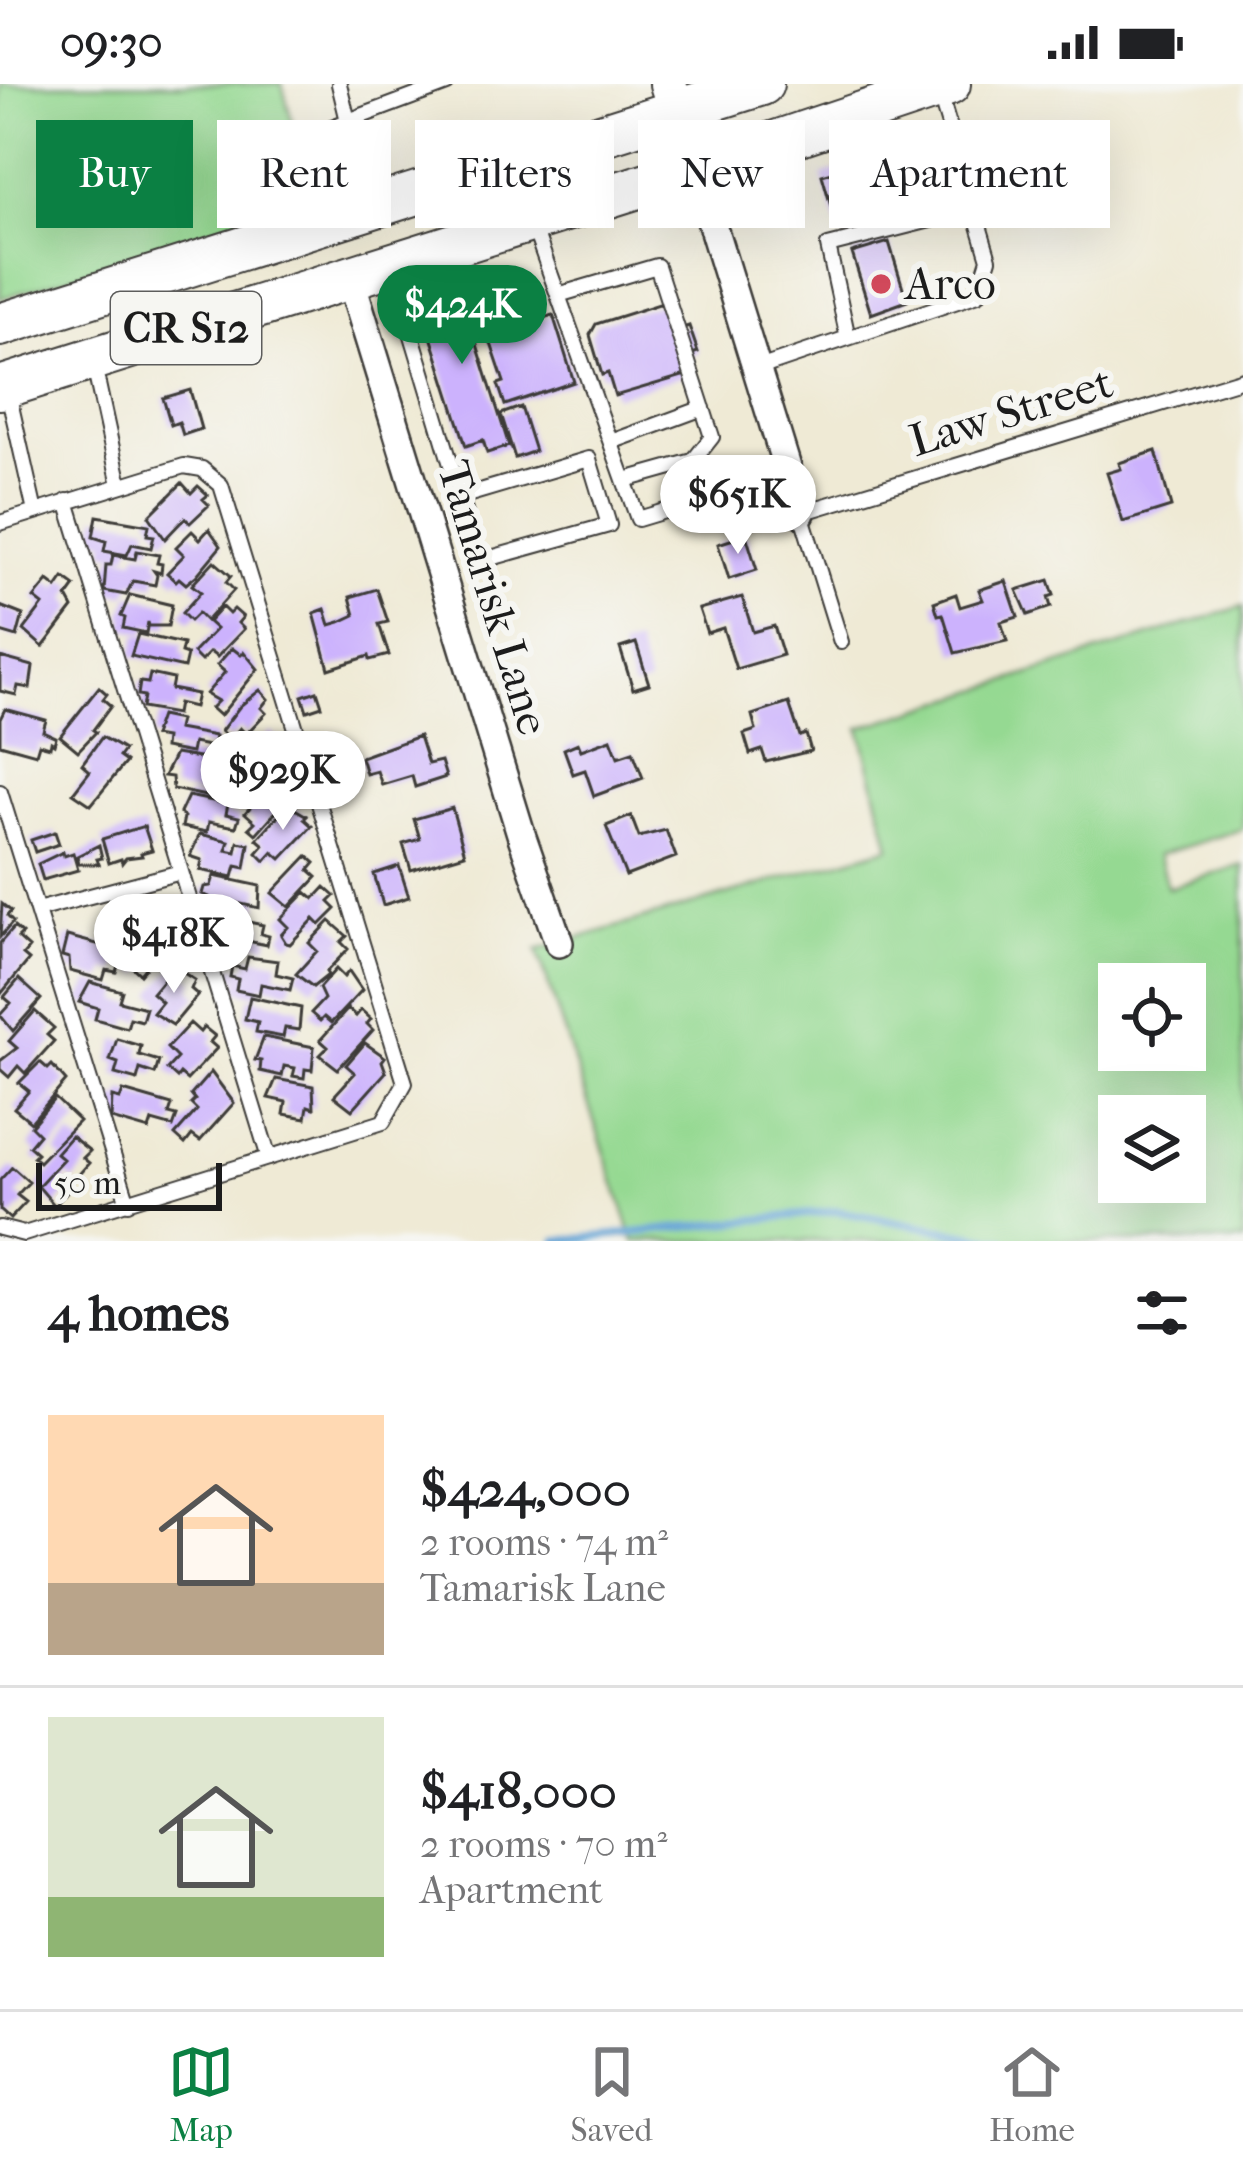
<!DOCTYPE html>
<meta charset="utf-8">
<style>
body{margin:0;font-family:"IM FELL French Canon",serif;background:#f2f2f2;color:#202124;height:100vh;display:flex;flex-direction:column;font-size:45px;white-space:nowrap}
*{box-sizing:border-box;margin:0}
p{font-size:39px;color:#757577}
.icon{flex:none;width:66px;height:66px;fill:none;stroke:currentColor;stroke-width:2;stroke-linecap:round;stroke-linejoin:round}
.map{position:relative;height:1157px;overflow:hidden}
.details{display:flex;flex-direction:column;background:#fff;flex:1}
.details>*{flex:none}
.banner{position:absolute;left:36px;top:36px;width:1173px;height:108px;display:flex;gap:24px}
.controls{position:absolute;left:1098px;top:879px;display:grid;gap:24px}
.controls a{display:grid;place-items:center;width:108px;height:108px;border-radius:0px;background:#fff;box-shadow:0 12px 48px #0002;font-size:60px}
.scale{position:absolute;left:36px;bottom:30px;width:186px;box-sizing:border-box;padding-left:12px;border:6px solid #1c1c1c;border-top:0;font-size:33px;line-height:42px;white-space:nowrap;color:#1c1c1c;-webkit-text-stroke:9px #f6f6f2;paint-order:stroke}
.price{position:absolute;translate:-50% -102px;padding:0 27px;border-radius:42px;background:#fff;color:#222;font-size:39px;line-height:78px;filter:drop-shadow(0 3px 6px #0008)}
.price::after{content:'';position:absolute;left:50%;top:72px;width:36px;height:27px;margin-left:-18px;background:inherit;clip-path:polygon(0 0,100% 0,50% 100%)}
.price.active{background:#0b8043;color:#fff}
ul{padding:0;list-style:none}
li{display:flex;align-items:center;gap:36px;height:300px;padding:0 48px}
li+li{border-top:3px solid #e0e0e0}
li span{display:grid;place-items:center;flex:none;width:336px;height:240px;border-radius:0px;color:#555}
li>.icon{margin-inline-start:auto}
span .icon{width:144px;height:144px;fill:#fffc;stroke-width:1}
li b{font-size:51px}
h2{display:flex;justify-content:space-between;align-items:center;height:144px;padding:0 48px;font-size:51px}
.pill{padding:0 42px;border-radius:0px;background:#fff;box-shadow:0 12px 48px #0002;font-size:42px;line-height:108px}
.pill.active{background:#0b8043;color:#fff}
.status{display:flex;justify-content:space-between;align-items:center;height:84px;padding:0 60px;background:#fff;direction:ltr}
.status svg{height:33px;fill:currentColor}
.dock{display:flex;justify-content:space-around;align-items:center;height:168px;border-top:3px solid #e0e0e0;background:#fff;font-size:33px;color:#757577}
.dock a{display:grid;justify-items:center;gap:6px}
.dock .active{color:#0b8043}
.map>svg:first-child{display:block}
</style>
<div class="status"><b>09:30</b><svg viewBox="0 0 49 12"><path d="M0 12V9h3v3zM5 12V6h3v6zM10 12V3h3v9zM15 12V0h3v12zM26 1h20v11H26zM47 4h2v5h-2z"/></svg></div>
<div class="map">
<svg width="1243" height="1157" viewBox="0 0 1243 1157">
<rect width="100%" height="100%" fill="#f6f6f2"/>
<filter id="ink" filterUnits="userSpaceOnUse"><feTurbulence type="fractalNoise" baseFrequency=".00833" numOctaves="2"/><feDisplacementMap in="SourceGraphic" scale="24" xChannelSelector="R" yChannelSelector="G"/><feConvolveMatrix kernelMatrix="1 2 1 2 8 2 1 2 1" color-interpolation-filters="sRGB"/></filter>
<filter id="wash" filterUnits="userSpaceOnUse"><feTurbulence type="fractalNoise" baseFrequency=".004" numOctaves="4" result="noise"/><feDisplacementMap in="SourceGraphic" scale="48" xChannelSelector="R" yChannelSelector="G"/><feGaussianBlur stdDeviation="2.7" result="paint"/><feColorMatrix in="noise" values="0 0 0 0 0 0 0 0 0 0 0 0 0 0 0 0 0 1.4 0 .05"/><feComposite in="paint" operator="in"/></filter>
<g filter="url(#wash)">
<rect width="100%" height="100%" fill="#efead5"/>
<path fill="#95d992" stroke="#587a57" stroke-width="3" fill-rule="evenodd" d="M0 0H282L293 41 255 135 0 215Z
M1243 522V745L1158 771 1168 804 1243 781V1157H634L537 866 890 763 860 644ZM1119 900H1185V966H1119ZM1119 1032H1185V1098H1119Z"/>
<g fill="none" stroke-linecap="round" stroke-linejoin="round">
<path stroke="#60a2d4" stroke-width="8" d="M557 1157 837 1127 1003 1157"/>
</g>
<g id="blocks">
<path fill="#ccb2fd" d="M906 66 927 127 853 148 836 140 822 91Z
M889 158 907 217 871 230 852 169Z
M458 200 509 362 487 369 483 356 466 362 428 243 422 244 413 215Z
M510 220 518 242 553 231 574 298 505 321 498 300 504 298 481 230Z
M659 220 670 225 677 246 689 242 698 268 680 274 686 291 615 312 608 289 602 291 590 251 596 240Z
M190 306 201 345 183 351 179 338 171 341 163 314Z
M521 323 535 367 515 374 501 330Z
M1156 367 1171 423 1123 438 1107 389 1121 385 1119 379Z
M182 399 191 409 198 402 208 411 203 415 209 421 190 439 185 434 165 455 149 432Z
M97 432 149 441 147 451 154 452 151 464 132 460 127 471 104 467 106 457 93 453Z
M209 445 221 462 196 492 186 500 179 494 176 497 167 489 184 471 176 463 192 447 200 455Z
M746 451 757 486 729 495 718 460Z
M137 467 159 471 157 479 162 480 161 489 154 487 157 491 155 501 133 497 126 511 104 507 106 481H111L113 471 135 475Z
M214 477 231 492 226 498 234 506 206 537 198 529 190 537 182 529 201 508 192 501Z
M64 494 75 502 67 513 73 524 43 563 24 546 43 521 34 514 48 497 57 504Z
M1049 496 1054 511 1048 513 1051 523 1028 531 1017 506Z
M1006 497 1018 533 1001 538 1007 557 955 569 943 530 938 531 934 518 956 510 960 523 983 516 979 506Z
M377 505 388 538 379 540 389 571 370 576 369 572 329 585 314 529 325 525 330 541 340 538 355 531 350 513Z
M130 511 172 521 168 542H149L148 538 146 549 123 544 125 534 121 532Z
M742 513 753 548 774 542 783 571 736 585 723 544 707 549 699 525Z
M0 522 23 531 17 553 0 548Z
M222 523 229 530 234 525 243 533 238 539 244 545 217 573 210 568 201 577 193 569 216 545 208 538Z
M138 550 183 560 181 569 187 571 184 584 131 572Z
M636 559 649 600 633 605 620 564Z
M232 564 241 571 244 568 258 585 220 632 211 624 218 617 206 610 225 588 217 581Z
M0 573 33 582 30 604 18 602 16 611 0 607Z
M150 590 173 595 171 605 197 610 194 623 178 619 176 630 142 624 144 612 138 611 140 598 148 599Z
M99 603 107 610 103 615 111 622 93 646 96 648 78 667 60 652Z
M260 606 268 615 261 624 266 629 246 650 240 644 230 655 221 647 240 622Z
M317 607 322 622 307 627 302 612Z
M789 619 800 652 806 650 811 667 766 678 762 666 750 670 744 650 756 646 752 631Z
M5 625 46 636 43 647 56 653 54 660 51 658 50 663 39 660 36 670 0 660V635Z
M160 632 179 636 177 645 215 652 213 663 193 659 191 669 164 664 165 654 153 652Z
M271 648 279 656 274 662 280 668 255 694 247 690 242 695 234 687Z
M419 652 428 680 441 677 446 693 415 703 412 692 382 701 377 687 366 690 361 673Z
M102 653 124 666 119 673 126 678 91 721 73 709 90 687 82 680Z
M611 655 618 673 633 668 643 694 594 712 585 686 573 690 564 665 578 659 581 666Z
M175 670 223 678 215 714 173 705 172 693 164 692Z
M283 689 291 697 285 704 292 710 256 750 249 744 255 738 245 729 271 701 269 699Z
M188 712 228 720 226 730 239 733 236 743 209 738 207 748 182 743 184 733 180 729Z
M288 721 307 732 304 735 312 742 281 775 273 768 265 777 257 769 264 761 257 755Z
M452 724 465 770 411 786 403 760 420 755 414 735Z
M631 732 639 753 666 746 676 773 626 792 606 742Z
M144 742 152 766 141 769 142 772 126 774 122 779 121 775 109 779 102 755Z
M55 748 59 760 35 768 31 756Z
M200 750 229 757 226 766 236 768 238 758 249 760 245 784 236 782 233 793 200 786 202 776 190 772Z
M99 761 102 774 97 775 99 780H79L77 772Z
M63 768 64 772 73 769 78 786 43 796 38 780Z
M307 772 315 779 309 786 317 793 289 823 272 809Z
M399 782 409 813 383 821 374 790Z
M214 792 260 802 259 824 237 819 235 827 207 822 209 813 202 810 204 803 211 802Z
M325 803 335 812 329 818 336 825 320 841 314 835 290 860 286 859 281 851 288 843 280 835 306 808 314 815Z
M2 820 11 827 7 832 13 838 0 853Z
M160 830 168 837 173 832 184 841 174 852 181 858 172 868 165 861 140 890 130 881 153 855 144 847Z
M229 834 263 841 261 850 269 852 267 861 218 851 217 843H227Z
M330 837 347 852 341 858 348 865 326 888 328 891 313 903 296 890 317 867 309 859Z
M14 843 22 850 18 854 29 864 23 871 29 876 0 911V859Z
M67 852 112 864 110 872 120 875 116 888 106 886 103 896 70 887 69 874 62 872Z
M248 873 278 877 276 890 293 894 290 906 261 900 259 911 236 906 238 895 230 893 232 882 245 885Z
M174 883 195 896 191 905 198 911 173 941 153 929 162 918 152 909Z
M336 885 344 893 349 887 362 906 331 939 324 933 320 937 311 929 324 915 319 904Z
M19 895 41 915 13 947 0 931 11 919 4 913Z
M90 898 122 907 119 917 146 924 142 937 130 934 127 944 95 935 98 924 79 918Z
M250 913 301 924 299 946 285 944 283 953 256 948 258 938 245 935Z
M348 925 356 932 361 926 371 935 367 940 373 946 338 985 320 971 328 963 320 956Z
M35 927 54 944 47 951 54 957 25 989 18 982 9 993 0 985V977L17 964 9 957Z
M190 939 200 948 204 943 215 952 210 958 217 964 187 996 180 990 177 994 167 985 177 974 167 964Z
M264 953 314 963 312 986 305 985 304 994 293 992 295 984 284 982 282 992 260 987 261 977 255 976Z
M117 955 141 962 139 971 159 977 155 990 140 985 137 996 115 990 118 979 110 976Z
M365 959 385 973 382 977 386 988 352 1026 334 1012 355 989 346 981Z
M40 978 48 985 52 981 66 997 31 1038 14 1024 29 1007 19 999Z
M211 988 234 1019 200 1057 192 1051 185 1060 175 1051 197 1026 191 1020 195 1016 191 1011Z
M276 995 313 1002 314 1024 308 1022 306 1034 284 1030 286 1018 268 1014Z
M123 1007 172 1021 169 1030 177 1032 173 1043 152 1037 149 1046 111 1035 112 1013 120 1015Z
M55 1014 79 1037 39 1078 33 1073 37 1069 29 1062 39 1050 31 1042Z
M71 1052 90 1067 83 1074 89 1079 73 1097 67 1091 63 1096 71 1103 55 1122 38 1102 63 1075 56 1069Z
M12 1083 29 1098 17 1111 26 1118 10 1135 0 1126V1096Z"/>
</g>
</g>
<g filter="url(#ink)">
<use href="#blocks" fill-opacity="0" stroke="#3c3b38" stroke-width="3"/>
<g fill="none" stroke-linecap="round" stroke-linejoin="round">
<g stroke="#3c3b38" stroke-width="18">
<path id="lane" d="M339 0 348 37
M331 130 324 46 447 0
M533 141 638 435 788 390
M392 185 480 477 609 441 589 375 460 413
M558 211 657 182 712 353 693 377 625 396
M848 254 828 162 974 125
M93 277 120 401
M756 285 978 210 989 175 939 8
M7 304 35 428
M611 358 703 324
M67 417 269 1074
M0 439 184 382 202 385 221 401 405 999 383 1038 24 1150 0 1144
M841 558 801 429 1243 295
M0 708 128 1119
M37 826 181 788"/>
</g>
<g stroke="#3c3b38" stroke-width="32">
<path id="street" d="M695 85 801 429
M350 193 522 753 559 859"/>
</g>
<g stroke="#3c3b38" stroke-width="40">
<path id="secondary" d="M668 0 695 85"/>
</g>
<g stroke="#3c3b38" stroke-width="46">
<path id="primary" d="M0 241 762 0
M0 304 695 85 949 0"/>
</g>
<use href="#lane" stroke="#fff" stroke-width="14"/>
<use href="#street" stroke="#fff" stroke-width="27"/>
<use href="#secondary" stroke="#fff" stroke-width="36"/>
<use href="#primary" stroke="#fff" stroke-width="42"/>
</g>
</g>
<circle fill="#d1495b" stroke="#f6f6f2" stroke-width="4.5" cx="881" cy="200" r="12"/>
<g text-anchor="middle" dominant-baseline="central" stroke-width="12" stroke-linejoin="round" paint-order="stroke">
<rect fill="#f6f6f2" stroke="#5d5d5c" stroke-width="3" x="111" y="208" width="150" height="72" rx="9"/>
<g font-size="42" font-weight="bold" fill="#1c1c1c">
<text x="186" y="244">CR S12</text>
</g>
<g font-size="45" fill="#1c1c1c" stroke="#f6f6f2" text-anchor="start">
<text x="905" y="200">Arco</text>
</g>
<g font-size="45" fill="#1c1c1c" stroke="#f6f6f2">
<text transform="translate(1011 328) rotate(-17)">Law Street</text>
<text transform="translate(493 514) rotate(73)">Tamarisk Lane</text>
</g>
</g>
</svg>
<div class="controls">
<a><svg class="icon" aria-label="locate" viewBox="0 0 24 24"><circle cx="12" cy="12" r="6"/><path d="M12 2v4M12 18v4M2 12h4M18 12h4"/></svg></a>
<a><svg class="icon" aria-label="layers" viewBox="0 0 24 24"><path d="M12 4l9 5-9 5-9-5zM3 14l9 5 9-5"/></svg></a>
</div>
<div class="scale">50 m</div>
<b class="price active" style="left:462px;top:283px">$424K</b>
<b class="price" style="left:738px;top:473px">$651K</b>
<b class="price" style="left:283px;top:749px">$929K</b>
<b class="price" style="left:174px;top:912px">$418K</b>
<div class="banner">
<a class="pill active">Buy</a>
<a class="pill">Rent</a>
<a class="pill">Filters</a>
<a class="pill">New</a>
<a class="pill">Apartment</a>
</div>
</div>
<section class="details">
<h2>4 homes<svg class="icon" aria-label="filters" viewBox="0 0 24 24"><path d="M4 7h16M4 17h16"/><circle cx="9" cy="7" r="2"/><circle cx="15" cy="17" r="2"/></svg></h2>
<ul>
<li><span style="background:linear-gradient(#ffd9b3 70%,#b9a48a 0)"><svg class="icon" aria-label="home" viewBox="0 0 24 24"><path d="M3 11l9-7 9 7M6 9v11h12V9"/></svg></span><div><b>$424,000</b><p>2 rooms · 74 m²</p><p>Tamarisk Lane</p></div></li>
<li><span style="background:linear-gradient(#dfe7d0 75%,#8fb573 0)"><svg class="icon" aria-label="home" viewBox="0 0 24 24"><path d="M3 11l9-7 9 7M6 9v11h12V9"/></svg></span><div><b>$418,000</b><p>2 rooms · 70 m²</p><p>Apartment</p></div></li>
</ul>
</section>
<nav class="dock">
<a class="active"><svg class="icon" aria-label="map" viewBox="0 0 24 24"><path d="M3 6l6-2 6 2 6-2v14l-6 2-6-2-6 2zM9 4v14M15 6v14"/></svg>Map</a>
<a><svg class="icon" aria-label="saved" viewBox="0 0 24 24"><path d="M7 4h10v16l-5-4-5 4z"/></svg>Saved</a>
<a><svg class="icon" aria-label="home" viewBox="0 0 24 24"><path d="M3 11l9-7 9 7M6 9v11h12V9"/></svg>Home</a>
</nav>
